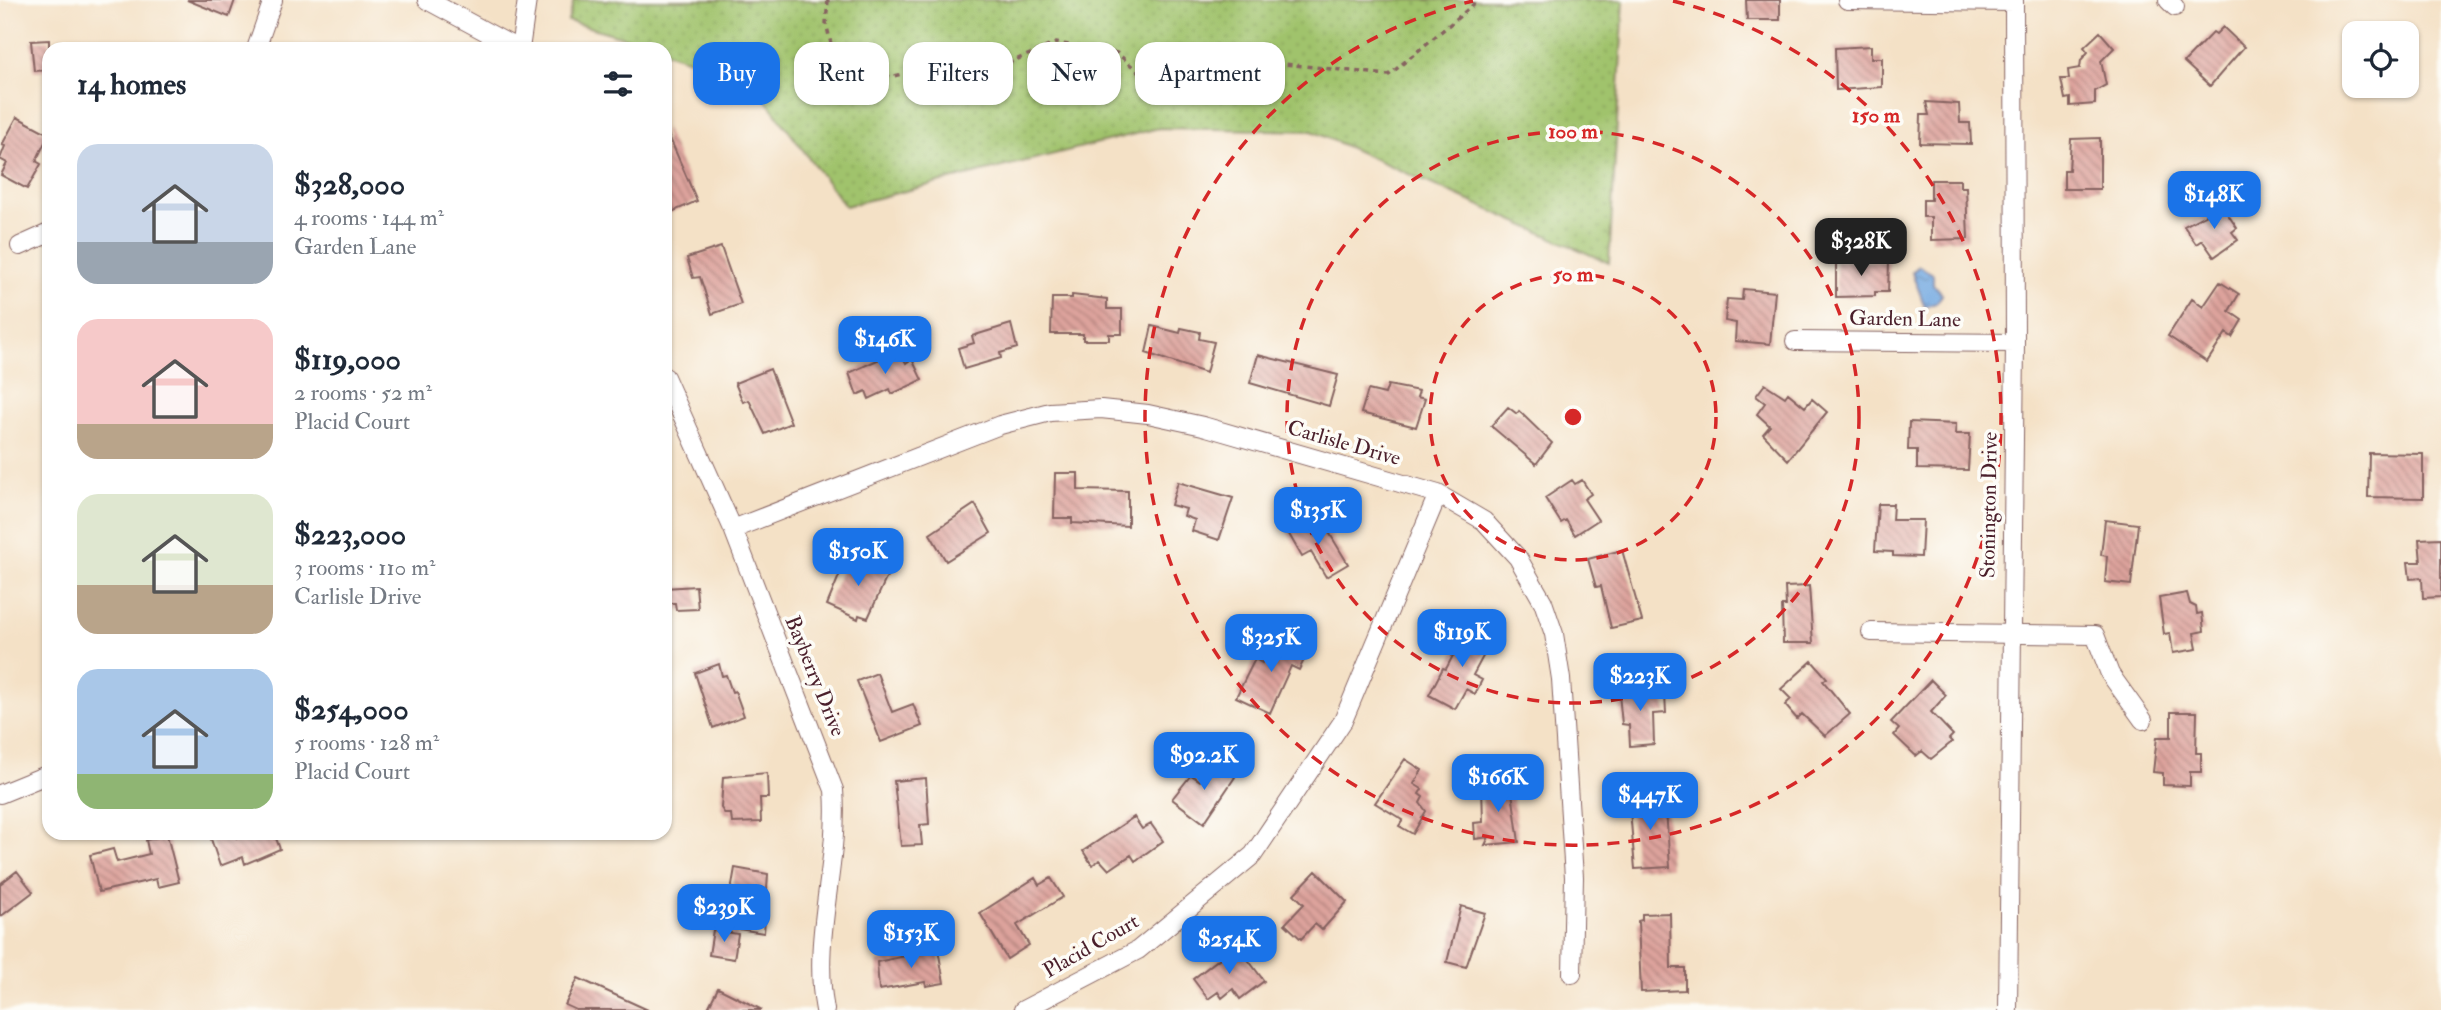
<!DOCTYPE html>
<meta charset="utf-8">
<style>
body{margin:0;font-family:"IM FELL Double Pica",serif;background:#f2f2f3;color:#1f2937;height:100vh;display:flex;flex-direction:column;font-size:26px;white-space:nowrap}
*{box-sizing:border-box;margin:0}
p{font-size:23px;color:#747a83}
.icon{flex:none;width:38px;height:38px;fill:none;stroke:currentColor;stroke-width:2;stroke-linecap:round;stroke-linejoin:round}
.map{position:relative;flex:1;overflow:hidden}
.sheet{position:absolute;left:42px;top:42px;width:630px;height:798px;display:flex;flex-direction:column;background:#fff;border-radius:21px;box-shadow:0 2px 5px #0004}
.sheet>*{flex:none}
.hud{position:absolute;left:693px;top:42px;width:665px;height:63px;display:flex;gap:14px}
.tools{position:absolute;left:2342px;top:21px;display:grid;gap:14px}
.tools a{display:grid;place-items:center;width:77px;height:77px;border-radius:14px;background:#fff;box-shadow:0 2px 5px #0004;font-size:35px}
.price{position:absolute;translate:-50% -60px;padding:0 16px;border-radius:14px;background:#1a73e8;color:#fff;font-size:23px;line-height:46px;filter:drop-shadow(0 2px 4px #0008)}
.price::after{content:'';position:absolute;left:50%;top:42px;width:21px;height:16px;margin-left:-10px;background:inherit;clip-path:polygon(0 0,100% 0,50% 100%)}
.price.active{background:#222;color:#fff}
ul{padding:0;list-style:none}
li{display:flex;align-items:center;gap:21px;height:175px;padding:0 35px}
li span{display:grid;place-items:center;flex:none;width:196px;height:140px;border-radius:21px;color:#555}
li>.icon{margin-inline-start:auto}
span .icon{width:84px;height:84px;fill:#fffc;stroke-width:1}
li b{font-size:30px}
h2{display:flex;justify-content:space-between;align-items:center;height:84px;padding:0 35px;font-size:30px}
.tag{padding:0 24px;border-radius:21px;background:#fff;box-shadow:0 2px 5px #0004;font-size:24px;line-height:63px}
.tag.active{background:#1a73e8;color:#fff}
.map>svg:first-child{display:block}
</style>
<div class="map">
<svg width="2441" height="1010" viewBox="0 0 2441 1010">
<defs>
<pattern id="grass-dots" width="8" height="8" patternUnits="userSpaceOnUse" patternTransform="scale(1.75)"><rect width="8" height="8" fill="#a0c36c"/><path d="M2 2h.1M6 6h.1" fill="none" stroke="#8ba75e" stroke-width="1.8" stroke-linecap="round"/></pattern>
<pattern id="water-ripples" width="26" height="14" patternUnits="userSpaceOnUse" patternTransform="scale(1.75)"><rect width="26" height="14" fill="#73a9e1"/><path d="M2 4q2-2 4 0t4 0M15 11q2-2 4 0t4 0" fill="none" stroke="#6089b7"/></pattern>
<pattern id="building-back-hatch" width="6" height="6" patternUnits="userSpaceOnUse" patternTransform="scale(1.75)"><rect width="6" height="6" fill="#dda39c"/><path d="M-1 5l2 2M0 0l6 6M5-1l2 2" fill="none" stroke="#b5847f"/></pattern>
</defs>
<rect width="100%" height="100%" fill="#fdfcf7"/>
<filter id="ink" filterUnits="userSpaceOnUse"><feTurbulence type="fractalNoise" baseFrequency=".0143" numOctaves="2"/><feDisplacementMap in="SourceGraphic" scale="14" xChannelSelector="R" yChannelSelector="G"/><feConvolveMatrix kernelMatrix="1 2 1 2 8 2 1 2 1" color-interpolation-filters="sRGB"/></filter>
<filter id="wash" filterUnits="userSpaceOnUse"><feTurbulence type="fractalNoise" baseFrequency=".00686" numOctaves="4" result="noise"/><feDisplacementMap in="SourceGraphic" scale="28" xChannelSelector="R" yChannelSelector="G"/><feGaussianBlur stdDeviation="1.57" result="paint"/><feColorMatrix in="noise" values="0 0 0 0 0 0 0 0 0 0 0 0 0 0 0 0 0 1.4 0 .05"/><feComposite in="paint" operator="in"/></filter>
<g filter="url(#wash)">
<rect width="100%" height="100%" fill="#f4e1c6"/>
<path fill="url(#grass-dots)" stroke="#75714c" stroke-width="2" d="M574 0H1624L1609 263 1312 131 1159 128 845 206 750 79 665 52V49L568 21Z"/>
<path fill="url(#water-ripples)" stroke="#5e6486" stroke-width="2" d="M1919 266 1933 274V284L1942 295 1936 303 1925 307 1912 272Z"/>
<g id="blocks">
<path fill="url(#building-back-hatch)" d="M187 0H235L229 17Z
M1746 0H1780V20H1747Z
M2223 27 2244 47 2210 86 2184 62 2213 32 2216 34Z
M2100 32 2114 48 2101 61 2106 85 2095 91V104L2070 106V98L2065 99 2061 79H2069L2068 70 2080 68 2081 60 2088 52 2084 47Z
M49 40V70L34 71 31 41Z
M1871 46V58H1882V87L1836 90 1835 48Z
M1926 102 1959 104 1960 123H1970L1971 144 1920 143 1921 115H1929Z
M17 117 49 134 36 161 41 164 27 189 1 175 7 163 0 159 5 146 2 145Z
M665 127 697 201 665 215Z
M2100 138V189H2064V170H2069L2071 139Z
M1931 180H1960V187H1966L1968 239 1931 240V217H1923V200H1931Z
M2222 206 2237 228 2232 232 2238 240 2214 257 2202 240 2196 244 2184 226Z
M721 247 741 304 712 314 700 277 693 278 687 258Z
M1836 261 1889 262 1888 292H1875V296L1836 297Z
M2220 282 2239 294 2229 311 2242 320 2232 337 2226 333 2207 362 2168 336 2192 299 2203 307Z
M1743 289 1775 292 1770 344 1735 341 1736 323 1725 321 1727 299 1742 300Z
M1072 295 1107 299V309H1122V334H1109V340H1083V334H1051L1052 298H1072Z
M1011 324 1017 348 1000 353 1001 358 964 369 958 348 974 343 972 336Z
M1152 326 1180 333 1181 328 1200 332 1199 339 1214 342 1206 373 1146 353Z
M899 350 906 363 912 359 922 380 892 394 890 389 869 399 866 391 857 395 849 373Z
M1258 355 1338 375 1329 406 1250 383Z
M770 369 791 423 765 434 749 400 743 402 735 383Z
M1765 384 1785 397 1788 393 1805 407 1812 399 1827 412 1788 460 1763 434 1770 426 1757 414 1765 403 1756 396Z
M1388 385 1419 391 1417 397 1425 399 1416 427 1361 413 1368 390 1385 394Z
M1508 407 1517 414 1519 411 1552 443 1536 464 1491 426Z
M1909 422 1956 424 1955 434H1970L1968 470 1917 469V450H1908Z
M2369 453 2423 454V498L2368 497Z
M1055 473H1078V490L1128 491V526L1072 523V518H1054Z
M1572 480 1575 484 1582 480 1591 494 1584 499 1598 520 1575 535 1566 520 1561 523 1545 498Z
M1178 482 1233 498 1219 540 1192 531 1195 520 1184 516 1186 509 1171 505Z
M975 504 991 533 946 561 930 534Z
M1878 504H1893L1892 520H1923L1921 557 1893 556V552L1875 551Z
M1304 518 1315 536 1327 529 1348 564 1326 577 1311 552 1302 557 1286 529Z
M2105 520 2138 524 2131 585 2105 582 2107 556 2101 555Z
M2441 538V597L2423 598 2422 578 2410 579 2408 562H2421L2419 539Z
M1622 550 1642 621 1611 628 1601 586 1596 587 1588 559Z
M848 554 889 572 868 618 859 615 858 619 827 605Z
M696 586 698 609 676 610 675 603H665V588Z
M1809 586 1813 643H1783L1782 606H1786L1785 587Z
M2187 593 2190 604 2196 607 2197 614 2202 613 2204 631 2194 633 2197 649 2173 653 2170 633 2164 634 2159 598Z
M1473 625 1494 636 1473 675 1482 680 1475 694 1466 689 1455 709 1429 695 1443 668 1446 669 1459 644 1463 646Z
M1275 636 1308 652 1299 670 1291 666 1270 713 1236 697 1255 659 1262 663Z
M1812 661 1827 678 1823 681 1850 714 1825 736 1802 714 1797 719 1785 705 1791 699 1781 689Z
M719 664 722 676 726 675 732 692 735 691 744 716 713 728 695 673Z
M877 673 892 712 913 704 922 726 881 742 857 681Z
M1931 680 1946 695 1931 712 1953 735 1949 739 1952 742 1931 759 1922 751 1916 756 1894 735 1899 729 1891 722Z
M1638 682 1639 694H1665L1666 713 1653 714 1654 744 1630 746 1629 725 1622 724 1618 684Z
M2171 712H2197L2196 753H2201V772H2190V786L2163 785V773L2153 772 2157 737H2171Z
M1405 759 1422 770 1414 784 1422 789 1419 794 1423 797 1420 803 1426 811 1413 834 1399 826 1403 820 1375 803Z
M1215 762 1235 777 1204 823 1172 799 1191 775 1200 781Z
M767 773 768 798H760L761 822 732 823 731 814H725L721 808 723 777Z
M926 778 929 824 920 825 922 845 901 846 894 781Z
M1510 778 1519 842 1485 845 1489 837 1475 839 1474 823 1483 822 1482 785 1491 784 1490 780Z
M1665 796 1670 867 1635 869 1629 798Z
M1134 817 1142 829 1151 824 1163 841 1135 861 1131 855 1109 870 1100 860 1092 865 1083 851Z
M209 833H236L237 838 250 833H274L280 849 245 864 243 857 220 866Z
M167 835 179 882 158 887 156 879 99 892 90 855 113 849 117 862 149 854 146 840Z
M735 868 768 874 764 933 732 928 737 892 731 891Z
M17 871 33 892 0 917V884Z
M1316 871 1347 902 1322 930 1315 924 1301 939 1285 924 1304 904 1294 894Z
M1035 878 1039 885 1051 878 1063 897 1017 925 1029 945 1007 959 980 913Z
M1461 906 1485 913 1466 967 1447 962Z
M1670 913 1671 968H1685V990L1641 992 1638 921 1642 920V914Z
M713 930 738 934 734 959 709 955Z
M1237 945 1264 981 1240 999 1233 989 1222 998 1218 992 1208 999 1193 979Z
M938 949 944 983 926 986 925 982 879 990 877 962Z
M578 978 648 1010H576L565 1005Z
M718 988 762 1010H707Z"/>
</g>
</g>
<g filter="url(#ink)">
<use href="#blocks" fill-opacity="0" stroke="#866361" stroke-width="2"/>
<g fill="none" stroke-linecap="round" stroke-linejoin="round">
<g stroke="#866361" stroke-width="20">
<path id="street" d="M427 0 518 49
M1847 0 2014 2
M2168 0 2175 7
M256 49 273 0
M520 49 527 0
M20 246 49 233
M1795 341 2015 343
M665 377 733 529 834 790C840 863 811 937 825 1010
M733 529 1000 425 1050 412 1101 409 1148 414 1203 426 1438 494 1484 521 1518 558 1543 602 1554 634 1561 679 1574 877 1572 974
M1871 632 2095 635 2110 674 2143 720
M0 794 49 774
M1023 1010 1138 950 1253 855 1343 721 1438 494
M2008 1010 2015 343 2014 0"/>
</g>
<path stroke="#866361" stroke-width="3.5" stroke-dasharray="5 5" stroke-linecap="butt" d="M828 0 826 23 833 52 890 77 951 62 980 75 1056 43 1117 53 1148 80 1220 86 1266 62 1389 75 1473 5 1474 0"/>
<use href="#street" stroke="#fff" stroke-width="18"/>
</g>
</g>
<g fill="none" stroke="#d62828" stroke-width="3.5" stroke-dasharray="12 9">
<circle cx="1573" cy="417" r="143"/>
<circle cx="1573" cy="417" r="286"/>
<path d="M1673 1A428 428 0 1 1 1473 1"/>
</g>
<g text-anchor="middle" dominant-baseline="central" stroke-width="7" stroke-linejoin="round" paint-order="stroke">
<g font-size="21" fill="#4a1f2b" stroke="#fdfcf7">
<text transform="translate(1905 319) rotate(1)">Garden Lane</text>
<text transform="translate(1344 443) rotate(16)">Carlisle Drive</text>
<text transform="translate(1989 505) rotate(-89)">Stonington Drive</text>
<text transform="translate(815 676) rotate(68)">Bayberry Drive</text>
<text transform="translate(1091 946) rotate(-30)">Placid Court</text>
</g>
</g>
<circle cx="1573" cy="417" r="10" fill="#d62828" stroke="#fdfcf7" stroke-width="3.5"/>
<g font-size="21" text-anchor="middle" font-weight="bold" fill="#d62828" stroke="#fdfcf7" stroke-width="7" stroke-linejoin="round" paint-order="stroke">
<text x="1876" y="122">150 m</text>
<text x="1573" y="138">100 m</text>
<text x="1573" y="281">50 m</text>
</g>
</svg>
<div class="tools">
<a><svg class="icon" aria-label="locate" viewBox="0 0 24 24"><circle cx="12" cy="12" r="6"/><path d="M12 2v4M12 18v4M2 12h4M18 12h4"/></svg></a>
</div>
<b class="price" style="left:2214px;top:231px">$148K</b>
<b class="price active" style="left:1861px;top:278px">$328K</b>
<b class="price" style="left:885px;top:376px">$146K</b>
<b class="price" style="left:1318px;top:547px">$135K</b>
<b class="price" style="left:858px;top:588px">$150K</b>
<b class="price" style="left:1462px;top:669px">$119K</b>
<b class="price" style="left:1271px;top:674px">$325K</b>
<b class="price" style="left:1640px;top:713px">$223K</b>
<b class="price" style="left:1204px;top:792px">$92.2K</b>
<b class="price" style="left:1498px;top:814px">$166K</b>
<b class="price" style="left:1650px;top:832px">$447K</b>
<b class="price" style="left:724px;top:944px">$239K</b>
<b class="price" style="left:911px;top:970px">$153K</b>
<b class="price" style="left:1229px;top:976px">$254K</b>
<div class="hud">
<a class="tag active">Buy</a>
<a class="tag">Rent</a>
<a class="tag">Filters</a>
<a class="tag">New</a>
<a class="tag">Apartment</a>
</div>
<section class="sheet">
<h2>14 homes<svg class="icon" aria-label="filters" viewBox="0 0 24 24"><path d="M4 7h16M4 17h16"/><circle cx="9" cy="7" r="2"/><circle cx="15" cy="17" r="2"/></svg></h2>
<ul>
<li><span style="background:linear-gradient(#c9d6e8 70%,#9aa5b1 0)"><svg class="icon" aria-label="home" viewBox="0 0 24 24"><path d="M3 11l9-7 9 7M6 9v11h12V9"/></svg></span><div><b>$328,000</b><p>4 rooms · 144 m²</p><p>Garden Lane</p></div></li>
<li><span style="background:linear-gradient(#f6c9c9 75%,#b9a48a 0)"><svg class="icon" aria-label="home" viewBox="0 0 24 24"><path d="M3 11l9-7 9 7M6 9v11h12V9"/></svg></span><div><b>$119,000</b><p>2 rooms · 52 m²</p><p>Placid Court</p></div></li>
<li><span style="background:linear-gradient(#dfe7d0 65%,#b9a48a 0)"><svg class="icon" aria-label="home" viewBox="0 0 24 24"><path d="M3 11l9-7 9 7M6 9v11h12V9"/></svg></span><div><b>$223,000</b><p>3 rooms · 110 m²</p><p>Carlisle Drive</p></div></li>
<li><span style="background:linear-gradient(#a9c7e8 75%,#8fb573 0)"><svg class="icon" aria-label="home" viewBox="0 0 24 24"><path d="M3 11l9-7 9 7M6 9v11h12V9"/></svg></span><div><b>$254,000</b><p>5 rooms · 128 m²</p><p>Placid Court</p></div></li>
</ul>
</section>
</div>
